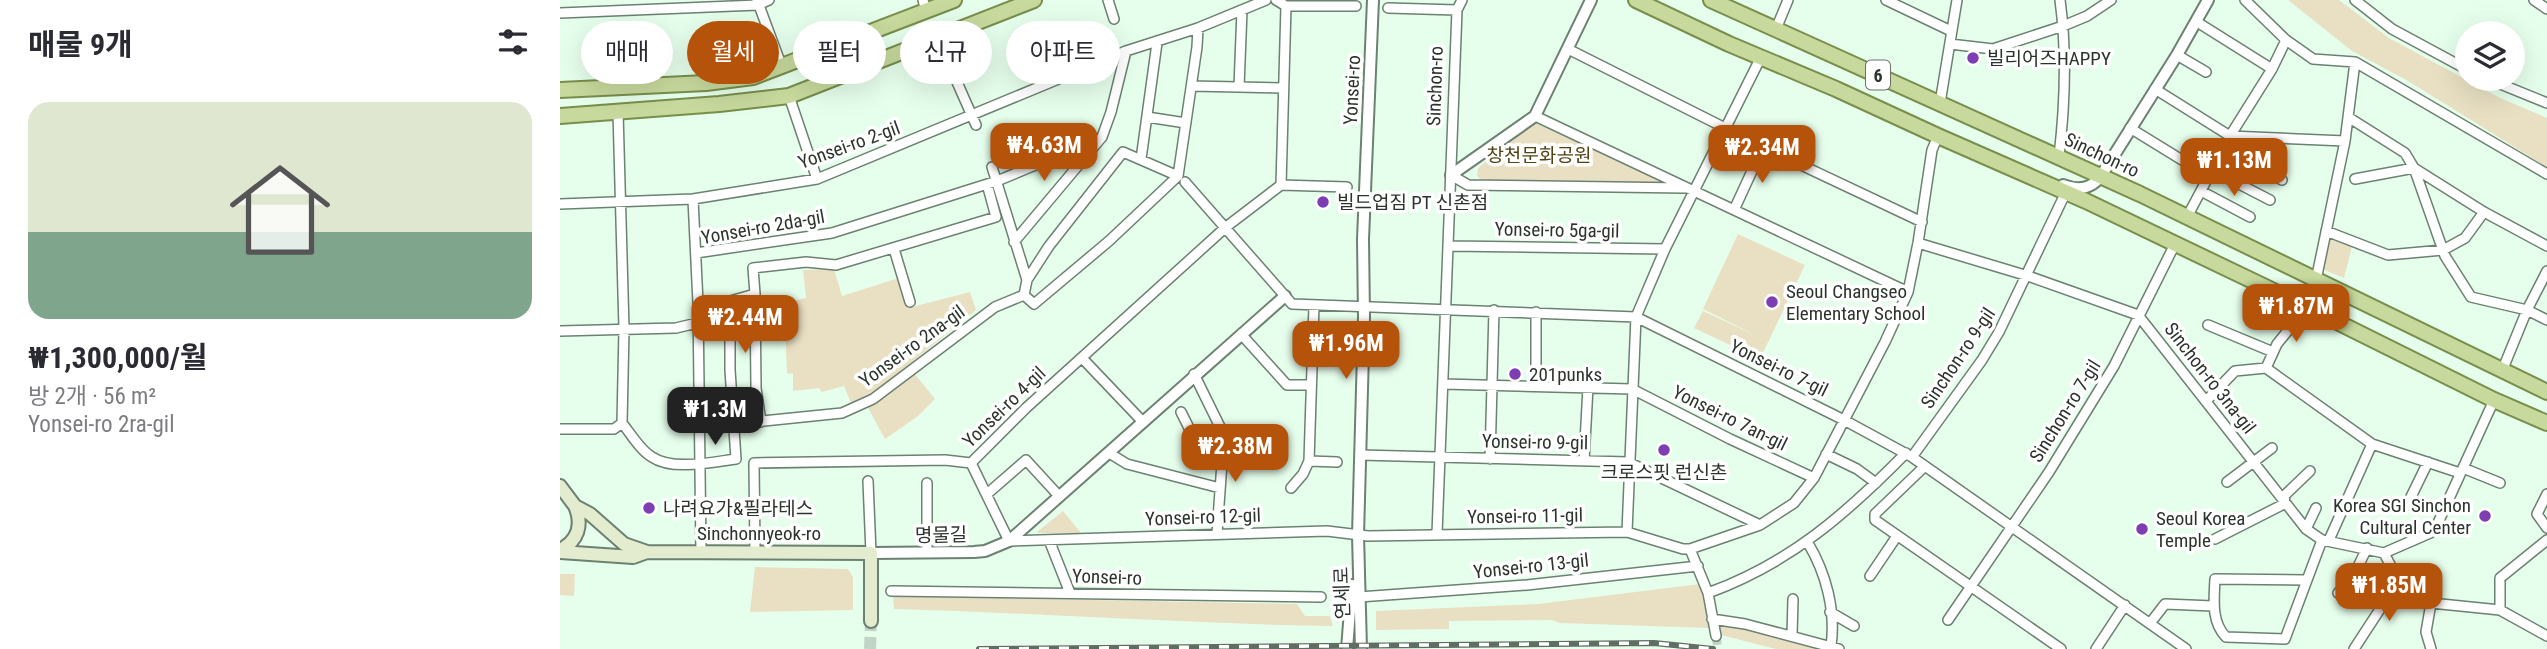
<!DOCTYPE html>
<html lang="ko">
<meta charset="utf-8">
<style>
body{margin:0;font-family:"Roboto Condensed","Noto Sans KR",sans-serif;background:#f7f7f7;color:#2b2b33;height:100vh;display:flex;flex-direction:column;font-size:26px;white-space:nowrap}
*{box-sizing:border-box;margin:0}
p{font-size:23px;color:#7c7c81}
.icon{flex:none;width:38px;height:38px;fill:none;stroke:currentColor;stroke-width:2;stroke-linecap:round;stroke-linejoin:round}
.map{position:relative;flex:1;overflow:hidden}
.panel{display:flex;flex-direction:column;background:#fff;width:560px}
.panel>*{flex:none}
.top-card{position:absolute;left:21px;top:21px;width:665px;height:63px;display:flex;gap:14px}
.fabs{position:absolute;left:1895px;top:21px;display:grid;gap:14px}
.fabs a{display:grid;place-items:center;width:70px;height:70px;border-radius:50%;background:#fff;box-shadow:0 7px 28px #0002;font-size:35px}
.price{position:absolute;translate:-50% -60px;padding:0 16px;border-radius:14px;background:#b45309;color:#fff;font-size:23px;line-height:46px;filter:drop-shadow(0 2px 4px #0008)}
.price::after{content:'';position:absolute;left:50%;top:42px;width:21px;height:16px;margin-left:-10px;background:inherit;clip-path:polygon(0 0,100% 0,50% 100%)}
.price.active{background:#222;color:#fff}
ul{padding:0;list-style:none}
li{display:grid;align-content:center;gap:14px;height:371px;padding:0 28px}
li+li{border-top:2px solid #e1e1e2}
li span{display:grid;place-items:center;height:217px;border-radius:21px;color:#555}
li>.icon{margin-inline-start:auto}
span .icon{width:126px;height:126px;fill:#fffc;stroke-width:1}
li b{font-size:30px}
h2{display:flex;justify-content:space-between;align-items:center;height:84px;padding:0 28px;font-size:30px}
.pill{padding:0 24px;border-radius:32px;background:#fff;box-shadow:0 7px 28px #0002;font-size:24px;line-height:63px}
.pill.active{background:#b45309;color:#fff}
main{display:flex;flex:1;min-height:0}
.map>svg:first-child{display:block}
</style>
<main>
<section class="panel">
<h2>매물 9개<svg class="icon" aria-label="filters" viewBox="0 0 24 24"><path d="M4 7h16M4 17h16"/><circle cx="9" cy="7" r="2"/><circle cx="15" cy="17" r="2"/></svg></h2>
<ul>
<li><span style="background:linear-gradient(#dfe7d0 60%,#7fa58c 0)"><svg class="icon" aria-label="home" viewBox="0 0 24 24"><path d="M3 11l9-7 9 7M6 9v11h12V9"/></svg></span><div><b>₩1,300,000/월</b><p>방 2개 · 56 m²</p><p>Yonsei-ro 2ra-gil</p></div></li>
</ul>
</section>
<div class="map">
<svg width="1987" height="649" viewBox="0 0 1987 649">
<rect width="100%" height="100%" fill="#e6feec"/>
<path fill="#e9e0c3" d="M1728 0H1779L1829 38 1940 98 1987 118V167L1848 81 1792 51Z
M974 123 1112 184 923 181 917 176 918 168Z
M1178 234 1245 265 1200 359 1134 328 1143 311 1199 337 1143 309Z
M1768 239 1792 246 1784 278 1762 269Z
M274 269 282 296 339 278 348 308 410 292 416 310 311 395 291 403 284 386 262 392 259 388 233 391V374L227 373 224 303 246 298 243 270Z
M354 373 375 399 358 416 325 439 307 406Z
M503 511 521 533H478L477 532Z
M195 567 288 569 293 577V610L190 612Z
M0 574H15L14 596 0 595Z
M1140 584 1149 628 1000 623 992 620 889 621V629L816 630V611L978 604Z
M333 596 737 604 745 616H770L773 626C627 624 481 613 334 609Z
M1159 622 1172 624 1267 649H1216L1161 635Z"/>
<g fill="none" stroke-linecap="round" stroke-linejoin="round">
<path stroke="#c0d5c6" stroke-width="9" stroke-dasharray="9 4.5" stroke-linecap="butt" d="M1156 636 1158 649"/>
<path stroke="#c0d5c6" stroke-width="12" stroke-dasharray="12 6" stroke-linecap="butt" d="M310 649 311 621"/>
<g stroke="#6c8171" stroke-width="12">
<path id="minor" d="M197 0 222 67
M363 0 366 11
M548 0 554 19
M716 0 726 6H796
M1326 0 1391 31
M1685 0 1726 40 1753 59 1795 62 1987 174
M1795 0 1832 29 1908 70
M1974 0 1987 9
M828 8 897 10
M0 13 198 5 209 0
M1637 22 1712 69
M1216 29 1228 0
M377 37 416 125
M1390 44 1433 49 1503 26 1527 16 1551 0
M1008 49 1203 147 1362 222
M1617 55 1646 72
M1928 79 1987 103
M632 86 723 88
M679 87 682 10
M1595 89 1670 136 1785 141
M229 96 257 179
M1380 103 1397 0
M58 112 64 329 62 423C71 434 80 450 92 457 112 471 153 462 176 459L170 370V301L195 294 193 268 246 262 276 265 436 217 427 184
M975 116 1348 292
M587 117 626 123
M1788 117 1845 153 1854 168 1885 256 1911 297 1967 310 1987 320
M1570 128 1622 160
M1664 148 1722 180
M1499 156C1505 105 1507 52 1500 0
M581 159 597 43
M432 167 467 280 464 295 474 304 549 241 618 176 637 47 638 28
M1652 170 1710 200
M891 175 908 185 1125 188
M1795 179 1854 168 1924 212 1987 246
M625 182 732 304 1076 317 1284 420 1352 457 1626 649
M721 185 726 6
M1641 191 1690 217
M133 199 138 303 141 552
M0 204 133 199 257 179 566 51 638 28 706 0
M1174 210 1203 147
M1627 217 1670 136 1712 69 1726 40
M1766 231 1828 255 1883 250 1905 238 1924 212
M454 242 542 137 551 112 566 51
M1358 243 1468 276 1578 315 1746 529 1762 540 1824 553
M889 246 1105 249
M334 249 350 302
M136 253 272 233 437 181 485 161 536 143
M467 280 489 246 563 152 618 176
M1756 280 1785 141 1795 62
M195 294 196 388 201 422
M1648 325 1713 352
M0 331 116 328 137 323
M681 334 727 385H751
M522 358 583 422
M1706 368 1717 344 1747 307
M1942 371 1967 310 1987 271
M634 374 664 435 657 533
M884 384 1072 389 1170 439 1254 478
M976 386V312
M1646 401 1675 371 1706 368 1812 444 1900 473
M621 412 634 438 646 441 664 435
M174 424 282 413 313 399 435 307 464 295
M0 429H54L62 423
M549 453 567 464 660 488
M1266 454 1297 469 1316 483
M800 455 1068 462 1200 525
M1352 457 1422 360 1439 332 1506 192
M930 459 934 310
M749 461 777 462
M1024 461 1028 387
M411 463 449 541 767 531 808 536 1067 532 1123 549H1130L1200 525 1234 503 1254 478 1325 342 1348 292 1358 243 1372 150 1378 136
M411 463 466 408 666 227 721 185 787 187
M1365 466 1315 514V520L1501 649
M1903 468 1940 483
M308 481 311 553
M1667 482 1712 448
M367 483V552
M731 488 743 474 749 461 754 305
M427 494 466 460 499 496
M1987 494 1977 514 1987 528
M1847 505 1868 462
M1746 529 1756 508
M1067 532 1076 317 1105 249 1201 57
M877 534 897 10 902 0
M1655 539 1724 504 1725 495 1750 471
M489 540 510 593
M1769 540 1812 444
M1248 543C1266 573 1276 611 1271 646
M1130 549 1148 593 1156 636
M195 552 194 463 385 460 411 463
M1824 553 1870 533 1877 525 1934 400
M1824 553C1838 580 1842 591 1871 603
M1310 576 1337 536
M1746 580 1655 579C1654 599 1651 622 1666 637L1725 639 1762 540
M331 591 761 597
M1148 593C1230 563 1285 515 1346 453
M1778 593 1791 581 1807 548
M799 597 967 585 1138 566
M1940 610V578L1987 540
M1270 612 1294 626
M1152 619 1185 624 1279 649
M1388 620 1489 472 1554 366 1615 244
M1591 622 1605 604 1653 606
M1232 635 1233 599
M1536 649 1565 605
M1794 649 1839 580
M1871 649 1866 632 1871 603 1940 610 1987 636"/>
</g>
<g stroke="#6c8171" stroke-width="14">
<path id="tertiary" d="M891 175 975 116 1031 0
M1503 185C1519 191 1531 189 1541 176L1617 55 1648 0
M311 553 414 552 425 551 449 541 725 296
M787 649 792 585
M801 649 798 535 804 316 803 239 813 0"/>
</g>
<g stroke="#6c8171" stroke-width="16">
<path id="secondary" d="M0 486 15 506 30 514 64 544 87 552
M0 550C18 541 23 525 15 506
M0 552 73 557 87 552 311 553V621"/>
</g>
<g stroke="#788e4b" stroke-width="18">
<path id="primary" d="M1076 0 1169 44 1276 89 1378 136 1526 201 1747 307 1934 400 1987 423
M1151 0 1580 194 1987 392
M0 90 146 83 193 77 394 0
M0 116 159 104 229 96 474 0"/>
</g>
<use href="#minor" stroke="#fff" stroke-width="9"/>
<use href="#tertiary" stroke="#fff" stroke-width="10"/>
<use href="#secondary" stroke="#e3ecce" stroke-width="12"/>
<use href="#primary" stroke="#c7d99d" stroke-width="14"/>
<g stroke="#606d63" stroke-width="6">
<path id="rail" d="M419 649 1094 643 1153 649"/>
</g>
<use href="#rail" stroke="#fff" stroke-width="3.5" stroke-dasharray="10" stroke-linecap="butt"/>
</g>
<g fill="#7d3eb3" stroke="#fff" stroke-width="2.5">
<circle cx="1413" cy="58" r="7"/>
<circle cx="763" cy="202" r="7"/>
<circle cx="1212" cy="302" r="7"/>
<circle cx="955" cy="374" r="7"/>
<circle cx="1104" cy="450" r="7"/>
<circle cx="89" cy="508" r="7"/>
<circle cx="1925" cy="516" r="7"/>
<circle cx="1582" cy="529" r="7"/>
</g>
<g text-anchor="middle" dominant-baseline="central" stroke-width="7" stroke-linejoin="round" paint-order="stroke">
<rect fill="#fff" stroke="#6a706b" stroke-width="2" x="1306" y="60.5" width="24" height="29" rx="5"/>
<g font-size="18" font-weight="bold" fill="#2a332c">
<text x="1318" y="75">6</text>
</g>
<g font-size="19" fill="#2a332c" stroke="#fff" text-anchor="start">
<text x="1427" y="58">빌리어즈HAPPY</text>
<text x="777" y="202">빌드업짐 PT 신촌점</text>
<text x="1226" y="291">Seoul Changseo<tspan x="1226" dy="22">Elementary School</tspan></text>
<text x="969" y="374">201punks</text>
<text x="1104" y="472" text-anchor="middle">크로스핏 런신촌</text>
<text x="1911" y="505" text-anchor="end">Korea SGI Sinchon<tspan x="1911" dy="22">Cultural Center</tspan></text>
<text x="103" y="508">나려요가&amp;필라테스</text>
<text x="1596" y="518">Seoul Korea<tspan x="1596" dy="22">Temple</tspan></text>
</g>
<g font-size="19" fill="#2a332c" stroke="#fff">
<text transform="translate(875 86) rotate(-88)">Sinchon-ro</text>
<text transform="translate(792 90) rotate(-87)">Yonsei-ro</text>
<text transform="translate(289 145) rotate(-20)">Yonsei-ro 2-gil</text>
<text transform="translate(1542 155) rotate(25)">Sinchon-ro</text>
<text transform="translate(203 227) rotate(-10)">Yonsei-ro 2da-gil</text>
<text transform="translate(997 230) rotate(1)">Yonsei-ro 5ga-gil</text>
<text transform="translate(352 346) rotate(-36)">Yonsei-ro 2na-gil</text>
<text transform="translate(1398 358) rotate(-56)">Sinchon-ro 9-gil</text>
<text transform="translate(1219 368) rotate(26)">Yonsei-ro 7-gil</text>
<text transform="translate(1650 378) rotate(52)">Sinchon-ro 3na-gil</text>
<text transform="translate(444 407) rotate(-44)">Yonsei-ro 4-gil</text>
<text transform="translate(1505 411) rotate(-58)">Sinchon-ro 7-gil</text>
<text transform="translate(1170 418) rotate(26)">Yonsei-ro 7an-gil</text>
<text transform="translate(975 442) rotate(1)">Yonsei-ro 9-gil</text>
<text transform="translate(965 516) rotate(-1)">Yonsei-ro 11-gil</text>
<text transform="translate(643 517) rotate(-2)">Yonsei-ro 12-gil</text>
<text x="199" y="533">Sinchonnyeok-ro</text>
<text transform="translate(381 535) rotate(-1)">명물길</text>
<text transform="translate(971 566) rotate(-6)">Yonsei-ro 13-gil</text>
<text transform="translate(547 577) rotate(2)">Yonsei-ro</text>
<text transform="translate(782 593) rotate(-92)">연세로</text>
</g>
<g font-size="19" fill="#514314" stroke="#fff">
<text x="979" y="155">창천문화공원</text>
</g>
</g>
</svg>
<div class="fabs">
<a><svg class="icon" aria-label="layers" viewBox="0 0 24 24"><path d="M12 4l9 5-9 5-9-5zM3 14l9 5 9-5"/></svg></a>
</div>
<b class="price" style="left:484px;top:183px">₩4.63M</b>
<b class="price" style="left:1202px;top:185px">₩2.34M</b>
<b class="price" style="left:1674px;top:198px">₩1.13M</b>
<b class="price" style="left:1736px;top:344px">₩1.87M</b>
<b class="price" style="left:185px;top:355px">₩2.44M</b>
<b class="price" style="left:786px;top:381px">₩1.96M</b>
<b class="price active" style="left:155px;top:447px">₩1.3M</b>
<b class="price" style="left:675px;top:484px">₩2.38M</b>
<b class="price" style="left:1829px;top:623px">₩1.85M</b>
<div class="top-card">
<a class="pill">매매</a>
<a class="pill active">월세</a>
<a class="pill">필터</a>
<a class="pill">신규</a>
<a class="pill">아파트</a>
</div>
</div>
</main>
